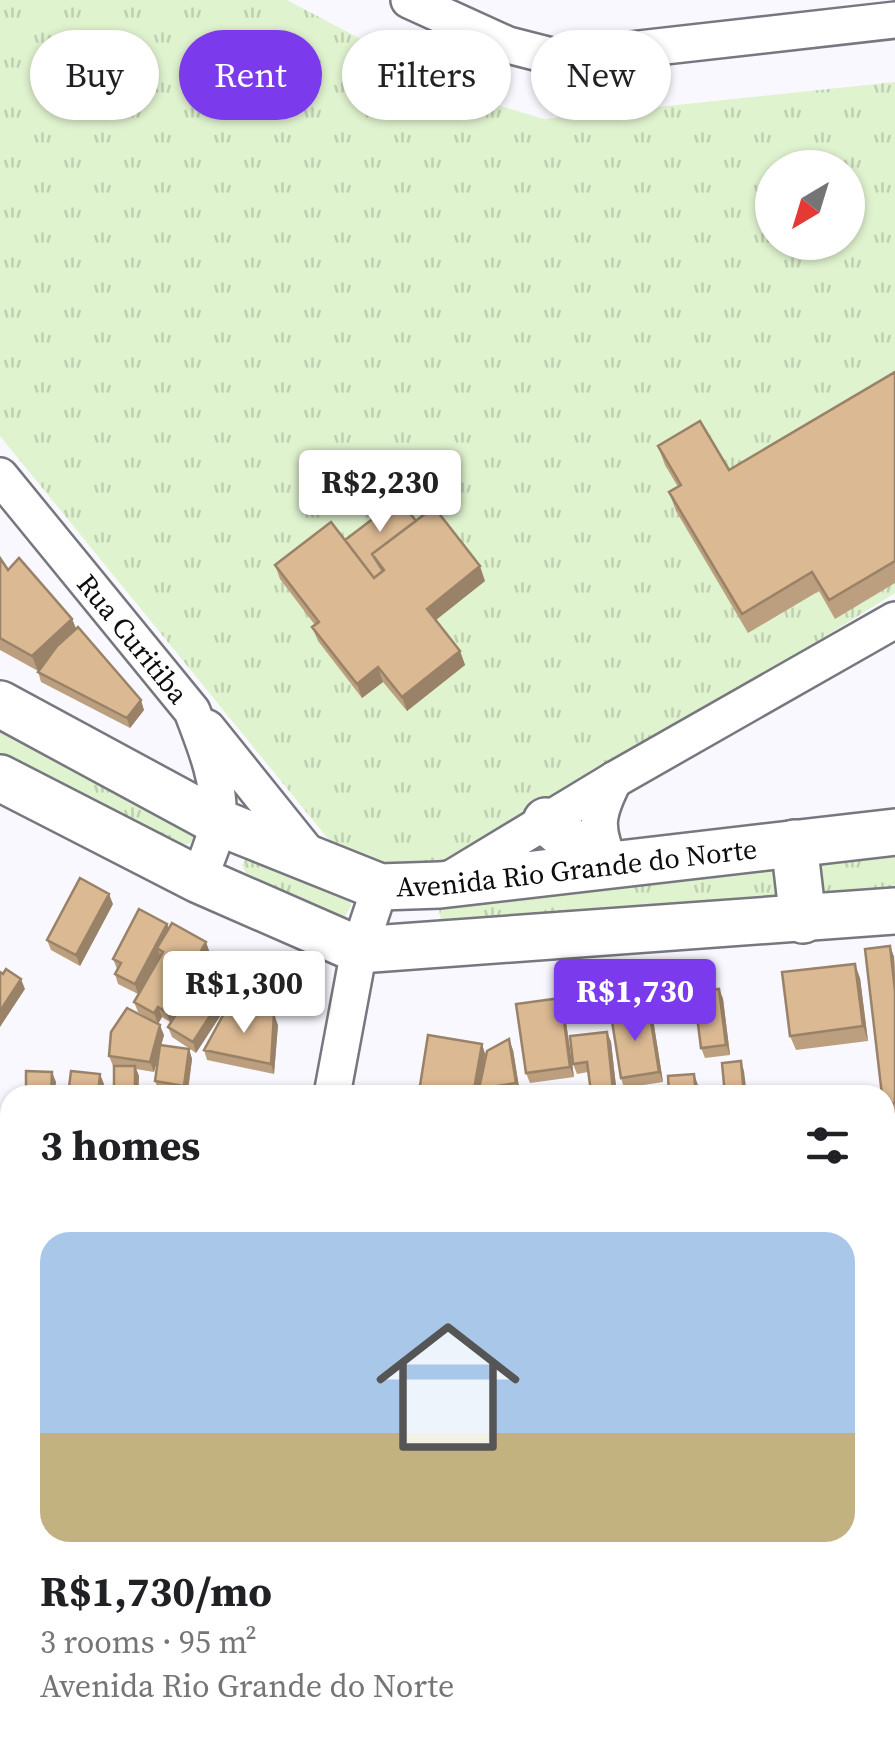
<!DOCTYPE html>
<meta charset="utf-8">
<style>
body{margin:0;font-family:"Source Serif 4",serif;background:#f2f2f2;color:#202124;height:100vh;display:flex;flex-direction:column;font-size:38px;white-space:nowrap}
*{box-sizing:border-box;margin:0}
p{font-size:32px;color:#757577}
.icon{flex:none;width:55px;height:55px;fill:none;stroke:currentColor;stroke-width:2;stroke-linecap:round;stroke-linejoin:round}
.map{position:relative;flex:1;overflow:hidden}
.panel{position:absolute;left:0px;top:1085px;width:895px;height:672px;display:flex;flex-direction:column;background:#fff;border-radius:30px 30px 0 0;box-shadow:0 2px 8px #0004}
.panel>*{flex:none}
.top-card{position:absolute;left:30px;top:30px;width:835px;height:90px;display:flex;gap:20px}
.needle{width:65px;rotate:218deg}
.tools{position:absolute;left:755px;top:150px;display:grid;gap:20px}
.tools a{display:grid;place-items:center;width:110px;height:110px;border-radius:50%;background:#fff;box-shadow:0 2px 8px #0004;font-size:50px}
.price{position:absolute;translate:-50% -85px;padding:0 22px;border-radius:10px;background:#fff;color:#222;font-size:32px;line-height:65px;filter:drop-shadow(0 2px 5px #0008)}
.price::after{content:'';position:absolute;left:50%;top:60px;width:30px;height:22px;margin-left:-15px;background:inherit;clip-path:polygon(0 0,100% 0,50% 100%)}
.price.selected{background:#7c3aed;color:#fff}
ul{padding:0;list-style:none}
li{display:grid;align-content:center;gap:20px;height:530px;padding:0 40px}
li span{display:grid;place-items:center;height:310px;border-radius:30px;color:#555}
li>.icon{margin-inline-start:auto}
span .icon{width:180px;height:180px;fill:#fffc;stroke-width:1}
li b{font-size:42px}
h2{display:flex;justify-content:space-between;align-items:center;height:120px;padding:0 40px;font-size:42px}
.pill{padding:0 35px;border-radius:45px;background:#fff;box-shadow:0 2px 8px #0004;font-size:35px;line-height:90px}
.pill.selected{background:#7c3aed;color:#fff}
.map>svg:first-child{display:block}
</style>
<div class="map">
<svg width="895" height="1756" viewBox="0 0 895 1756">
<defs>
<pattern id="park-tufts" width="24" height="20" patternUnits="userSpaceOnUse" patternTransform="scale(2.5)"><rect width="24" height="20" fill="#e0f3cf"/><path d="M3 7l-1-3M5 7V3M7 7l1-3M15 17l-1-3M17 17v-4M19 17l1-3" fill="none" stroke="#bfcfb1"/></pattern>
</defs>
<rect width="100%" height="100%" fill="#f8f8fe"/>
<path fill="url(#park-tufts)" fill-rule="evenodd" d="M0 0H287L470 97 544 119 895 82V593L457 865 390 868 329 840 0 436ZM772 168H848V242H772Z
M0 713 197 830 191 843 175 847 0 755Z
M254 846 347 890 351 906 344 918 331 925 250 881 242 865Z
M895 853V889L823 897 816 861Z
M772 865 777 900 444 941 439 909Z"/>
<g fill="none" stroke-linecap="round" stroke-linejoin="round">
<g stroke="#76777f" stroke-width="40">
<g id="minor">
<path d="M409 0 508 45 559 58 895 20"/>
<path id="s1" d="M0 476 192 711C205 745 220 781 218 819 217 838 205 861 199 880"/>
<path d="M207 728 313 860"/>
<path d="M611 865C594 828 596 815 614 780"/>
<path d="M447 881 614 780 895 620"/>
<path d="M332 1095 359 950 380 887"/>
<path d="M0 1197H10"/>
<path d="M885 1320 895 1319"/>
<path d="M885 1463 895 1471"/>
<path d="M0 1490 10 1489"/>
<path d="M0 1711 10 1710"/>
<path d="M314 1748 343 1756"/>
<path d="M802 1748 812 1756"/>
</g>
</g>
<g stroke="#76777f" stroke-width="50">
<g id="major">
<path id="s2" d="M0 704 218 822 380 887 440 885 895 832"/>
<path d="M0 778 199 880 359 950 895 911"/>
<path d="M546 821 599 865"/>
<path d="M794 843 803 920"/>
</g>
</g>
<use href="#minor" stroke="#fff" stroke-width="35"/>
<use href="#major" stroke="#fff" stroke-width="45"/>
</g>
<path fill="#bb9f7e" d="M895 372V583L835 619 819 591 748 633 676 511 669 492 678 487 665 465 658 446 729 470Z
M416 521 485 581 436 620 460 651 465 665 407 711 383 682 362 698 318 641 312 627 315 625 280 579 275 565 345 540Z
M0 558 8 570 72 619 76 629 144 710 130 728 41 682 38 671 0 650Z
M113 904 80 966 51 950 47 940Z
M167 924 169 928 210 953 170 1022 162 1017 158 1024 138 1012 134 1002 138 994 118 984 115 974 117 969 113 959Z
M890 946 894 957 895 969V1114L887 1115 885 1110V1095Z
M860 978 868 1041 796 1050 790 1036Z
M719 989 723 999 730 1055 705 1058 701 1048Z
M226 1007 196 1053 172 1037 168 1027Z
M564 1008 574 1077 530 1083 526 1073Z
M649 1009 653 1019 663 1082 624 1088 621 1078Z
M278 1025 274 1074 207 1060 204 1050Z
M607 1032 611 1042 617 1095H592L588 1072 577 1074 573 1064Z
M164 1035 161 1045 189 1049 192 1059 188 1093 179 1094 159 1091 155 1081 159 1054 154 1072 136 1069 139 1076 138 1095H114V1066H113L109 1056Z
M482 1044 485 1054 481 1081 513 1050 520 1093 509 1095H481L479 1090V1095H420L419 1092Z
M0 1231 4 1241 7 1287 0 1288Z
M0 1388 5 1398 7 1428 0 1429Z
M885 1528 886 1534 895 1541V1591L885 1584Z
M478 1748H498L495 1755Z
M867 1748H885L880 1756H876Z"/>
<path fill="#998267" d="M480 566 485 581 432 623 427 609Z
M72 619 78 633 38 671 32 656Z
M460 651 465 665 407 711 402 697Z
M378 667 383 682 362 698 357 684Z
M141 700 144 710 130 728 127 718Z
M109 894 113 904 80 966 76 955Z
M167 924 171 934 157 948 160 955 138 994 135 984Z
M206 942 210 953 170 1022 166 1012Z
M890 946 894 957 895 991Z
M855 964 860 978 868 1041 863 1026Z
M21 979 25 989 0 1027V1011Z
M719 989 723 999 730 1055 726 1045Z
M222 997 226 1007 196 1053 193 1042Z
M561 998 564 1008 574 1077 570 1067Z
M158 1007 162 1017 158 1024 154 1013Z
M649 1009 653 1019 663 1082 659 1072Z
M274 1014 278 1025 274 1074 271 1064Z
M160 1025 164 1035 154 1072 150 1062Z
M607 1032 611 1042 617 1095 613 1090Z
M509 1039 513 1050 520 1093 516 1083Z
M482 1044 485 1054 479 1095H473Z
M189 1049 192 1059 187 1095 184 1086Z
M741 1061 744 1071 747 1095H744Z
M135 1066 139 1076 138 1095H135Z
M52 1072 56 1082 55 1095H51Z
M100 1074 104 1084 103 1095H98Z
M694 1074 698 1085 699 1095H696Z
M1 1231 4 1241 7 1287 4 1277Z
M1 1388 5 1398 7 1428 3 1418Z
M895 1725V1739L880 1756H877L874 1748H885V1736Z
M543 1748H546L549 1755 538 1756Z
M651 1748H661L656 1756H646Z
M705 1748H708L710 1755 699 1756Z"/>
<path fill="#dab993" stroke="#998267" stroke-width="2.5" d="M895 372V561L829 600 812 572 742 614 669 492 681 485 658 446 700 421 729 470Z
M399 499 416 521 372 554 383 571 374 578 345 540Z
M434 507 480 566 427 609 460 651 402 697 378 667 357 684 312 627 319 622 275 565 331 522 374 578 384 570 372 554Z
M0 558 8 570 19 558 72 619 32 656 0 638Z
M78 627 141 700 127 718 38 672 57 646Z
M80 878 109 894 76 955 47 940Z
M139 909 167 924 135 984 115 974 121 963 113 959Z
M172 923 206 942 166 1012 158 1007 154 1013 134 1002 163 952 157 948Z
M890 946 895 991V1103L885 1105V1095H882L865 949Z
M855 964 863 1026 790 1036 782 972Z
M6 969 21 979 0 1011V972L3 974Z
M197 981 222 997 193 1042 168 1027Z
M719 989 726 1045 701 1048 694 992Z
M561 998 570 1067 526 1073 516 1004Z
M127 1008 160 1025 150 1062 109 1056 111 1032Z
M227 1008 274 1014 271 1064 204 1050Z
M649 1009 659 1072 621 1078 611 1015Z
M607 1032 613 1090 591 1092 587 1062 573 1064 570 1036Z
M428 1035 482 1044 473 1095H437L419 1092Z
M509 1039 516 1083 479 1089 487 1051Z
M160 1045 189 1049 184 1086 155 1081Z
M741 1061 744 1095H725L722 1063Z
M114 1066H135V1095H114Z
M26 1071 52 1072 51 1095H26Z
M71 1071 100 1074 98 1095H68Z
M694 1074 696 1095H669L668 1076Z
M179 1092 201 1095H179Z
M649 1092V1095H617V1094Z
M0 1231 4 1277H0Z
M0 1388H1L3 1418H0Z
M885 1533 895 1541V1584L885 1577Z
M885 1617 895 1624V1645L885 1638Z
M885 1713 895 1722V1725L885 1736Z
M506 1748H543L538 1756H501Z
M562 1748H577L591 1756H557Z
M613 1748H651L646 1756H623L612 1749Z
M663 1748H705L699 1756H657Z"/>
<g text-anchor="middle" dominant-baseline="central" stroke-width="9" stroke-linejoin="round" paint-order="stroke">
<g font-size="28" fill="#0b0c0e" stroke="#f8f8fe">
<text stroke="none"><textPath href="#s1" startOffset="210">Rua Curitiba</textPath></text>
<text stroke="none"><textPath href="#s2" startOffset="620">Avenida Rio Grande do Norte</textPath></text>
</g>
</g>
</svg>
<div class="tools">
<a><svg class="needle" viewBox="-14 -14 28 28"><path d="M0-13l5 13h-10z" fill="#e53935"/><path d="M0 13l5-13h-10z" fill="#757577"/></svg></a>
</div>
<b class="price" style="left:380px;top:535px">R$2,230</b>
<b class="price" style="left:244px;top:1036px">R$1,300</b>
<b class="price selected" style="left:635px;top:1044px">R$1,730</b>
<div class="top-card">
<a class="pill">Buy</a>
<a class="pill selected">Rent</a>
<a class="pill">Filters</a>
<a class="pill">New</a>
</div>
<section class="panel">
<h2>3 homes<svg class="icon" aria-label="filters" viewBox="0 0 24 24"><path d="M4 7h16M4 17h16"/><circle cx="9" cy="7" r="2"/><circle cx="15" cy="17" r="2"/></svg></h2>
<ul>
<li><span style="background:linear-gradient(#a9c7e8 65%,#c2b280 0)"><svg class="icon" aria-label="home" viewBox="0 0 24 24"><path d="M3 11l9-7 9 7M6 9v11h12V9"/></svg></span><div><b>R$1,730/mo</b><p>3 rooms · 95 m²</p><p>Avenida Rio Grande do Norte</p></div></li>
</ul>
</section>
</div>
